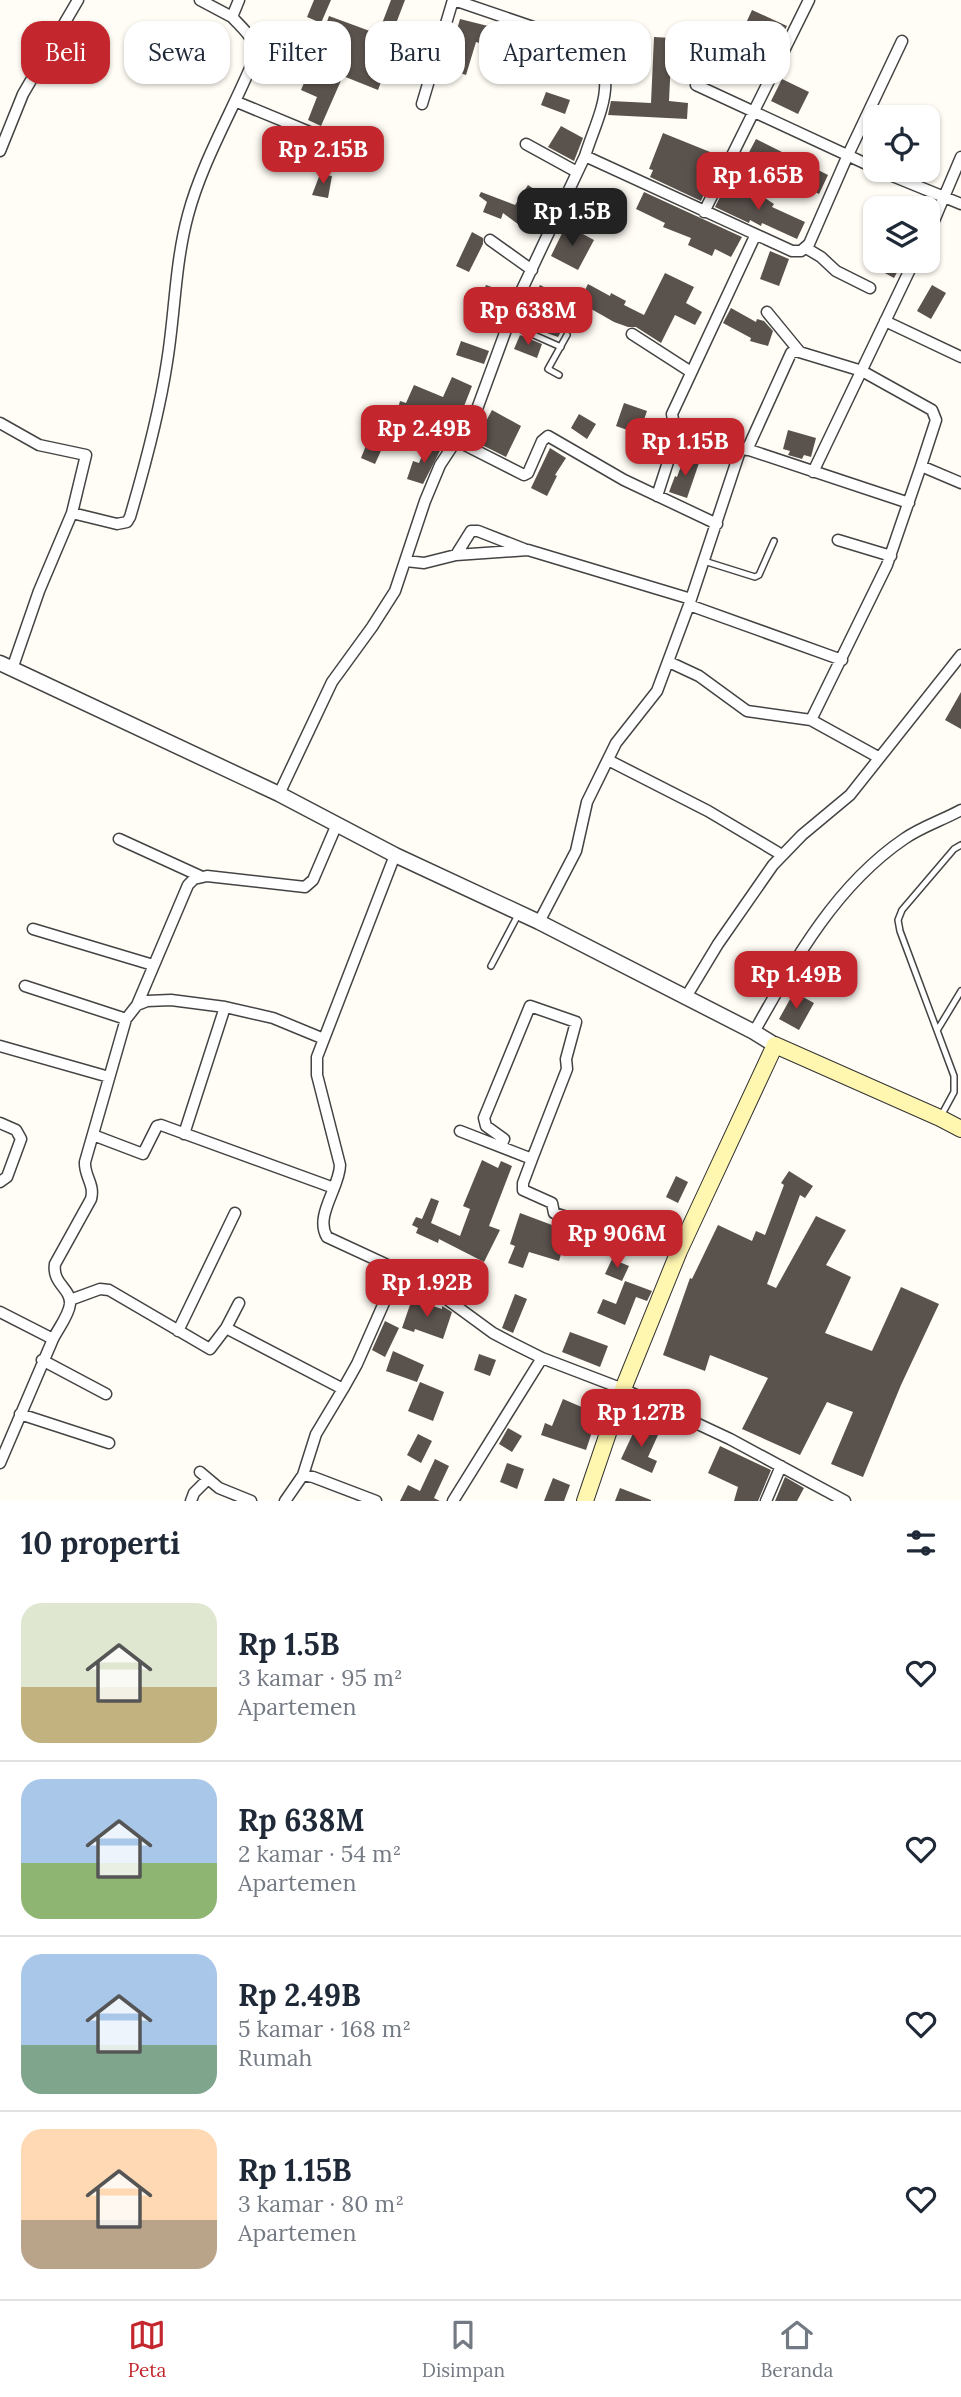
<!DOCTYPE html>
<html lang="id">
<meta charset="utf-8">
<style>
body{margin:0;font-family:Lora,serif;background:#f2f2f3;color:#1f2937;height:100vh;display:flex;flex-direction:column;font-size:26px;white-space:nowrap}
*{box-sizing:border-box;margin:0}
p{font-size:23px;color:#747a83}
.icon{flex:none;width:38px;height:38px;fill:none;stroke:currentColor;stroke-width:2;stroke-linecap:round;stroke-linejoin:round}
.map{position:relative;height:1501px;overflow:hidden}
.sheet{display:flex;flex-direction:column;background:#fff;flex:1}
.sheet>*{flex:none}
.top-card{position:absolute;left:21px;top:21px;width:920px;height:63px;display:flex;gap:14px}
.tools{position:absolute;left:863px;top:105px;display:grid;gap:14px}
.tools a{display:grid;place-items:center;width:77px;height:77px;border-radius:14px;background:#fff;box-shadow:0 2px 5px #0004;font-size:35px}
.price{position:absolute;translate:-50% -60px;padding:0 16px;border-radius:14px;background:#c4262e;color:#fff;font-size:23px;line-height:46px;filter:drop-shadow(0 2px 4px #0008)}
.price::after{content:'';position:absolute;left:50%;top:42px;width:21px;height:16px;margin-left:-10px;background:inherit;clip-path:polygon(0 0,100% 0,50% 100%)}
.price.active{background:#222;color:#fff}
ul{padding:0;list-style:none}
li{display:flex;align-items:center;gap:21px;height:175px;padding:0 21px}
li+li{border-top:2px solid #e0e1e3}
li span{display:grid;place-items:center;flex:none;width:196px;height:140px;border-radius:21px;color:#555}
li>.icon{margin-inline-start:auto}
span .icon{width:84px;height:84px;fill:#fffc;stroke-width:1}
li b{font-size:30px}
h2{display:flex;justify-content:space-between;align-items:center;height:84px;padding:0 21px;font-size:30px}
.chip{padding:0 24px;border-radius:21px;background:#fff;box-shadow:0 2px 5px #0004;font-size:24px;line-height:63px}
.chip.active{background:#c4262e;color:#fff}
.tabs{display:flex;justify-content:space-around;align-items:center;height:98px;border-top:2px solid #e0e1e3;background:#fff;font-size:19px;color:#747a83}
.tabs a{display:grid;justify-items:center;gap:4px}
.tabs .active{color:#c4262e}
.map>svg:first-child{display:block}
</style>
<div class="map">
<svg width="961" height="1501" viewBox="0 0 961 1501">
<rect width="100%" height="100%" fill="#fffdf5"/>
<path fill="#5a524d" d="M314 0H331L321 23 307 17Z
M391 0H405L379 68 385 71 378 90 343 76 321 126 308 120 317 97 301 90 309 71 322 76 336 41 322 36 329 16 378 34Z
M752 10 787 26 767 64 737 50 749 25 746 23Z
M460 19 488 26 483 44 476 42 466 75 446 68Z
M654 37 672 38 669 101 688 103 687 119 608 115 611 101 651 103Z
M782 79 809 92 798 114 771 101Z
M546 92 570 100 565 114 541 105Z
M561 126 583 138 574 161 548 147Z
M663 133 720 156 701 201 650 177 653 170 649 169Z
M340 137 361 148 353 164 331 153Z
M756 139 828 175 819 194 746 158Z
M320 174 332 176 328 198 312 195Z
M528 185 550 200 540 216 533 212 522 227 503 213 501 219 483 212 487 202 479 196 481 192 515 205Z
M726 185 759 202 762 196 774 204 772 207 805 222 797 239 762 223 761 226 750 220 749 223 715 207Z
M644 192 742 237 731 257 715 249 712 256 688 245 691 238 663 227 665 223 636 209Z
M566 225 594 240 578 270 551 256Z
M472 232 483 238V244L469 272 456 266Z
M770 251 789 259 779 286 760 279Z
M863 261H893L901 265 894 278Z
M665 273 694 287 686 303 702 312 695 325 675 315 661 343 636 327H628L614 322 579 302 588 284 610 296 611 293 626 301 624 305 644 315Z
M486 285 511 294 506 308 480 299Z
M540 285 566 298 555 319 565 324 558 337 524 325 526 320 521 318 523 315 520 314 526 300 532 302Z
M932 285 946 293 931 319 917 311Z
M731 308 756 322 757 319 764 321 773 331 768 346 750 341 751 338 723 323Z
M520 335 542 344 537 358 514 349Z
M461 341 489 351 484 364 456 355Z
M452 377 472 386 459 419 423 405 419 422 396 416 400 401 406 403 414 385 443 397Z
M624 403 647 411 639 434 616 426Z
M492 410 521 426 506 457 468 438 478 421 484 425Z
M579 414 596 424 587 439 571 428Z
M788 430 816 438 811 457 804 455 802 459 788 455 790 451 783 449Z
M369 438 384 444 375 464 361 458Z
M427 444 441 449 423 484 407 479 413 461 419 463Z
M550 448 566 458 555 475 557 476 547 496 531 488Z
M684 458 699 463 687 498 669 492 675 476 677 477Z
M961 692V729L945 720Z
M794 992 814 1003 799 1030 779 1019Z
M482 1160 498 1168 501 1161 512 1166 489 1226 500 1230 484 1262 439 1239 438 1243 416 1233 418 1228 412 1225 416 1217 422 1219 431 1198 439 1201 431 1223 460 1236 470 1209 463 1206Z
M789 1171 813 1186 805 1198 800 1195 767 1284 776 1288 816 1216 846 1230 826 1265 851 1277 825 1333 872 1351 901 1287 939 1304 901 1385 863 1477 831 1464 853 1412 827 1402 800 1455 742 1429 768 1378 710 1355 705 1371 663 1355 690 1278 692 1279 718 1225 752 1241 756 1231 765 1235 784 1185 781 1183Z
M676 1176 688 1182 678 1203 666 1197Z
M520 1213 568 1231 559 1261 529 1252 523 1268 508 1263 515 1246 510 1244Z
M612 1259 629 1266 622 1281 605 1274Z
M625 1281 652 1291 647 1301 636 1297 625 1325 597 1313 603 1299 616 1304Z
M515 1294 527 1299 513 1333 502 1328Z
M412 1299 442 1309V1306L452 1312 443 1339 415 1329 414 1332 402 1328Z
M385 1321 399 1328 385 1357 372 1350Z
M570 1332 608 1346 600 1367 562 1352Z
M393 1351 424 1365 417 1382 386 1371Z
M479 1354 496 1360 490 1376 474 1370Z
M420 1382 444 1392 433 1421 408 1411Z
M563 1399 598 1414 586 1450 541 1435 545 1423 552 1426Z
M637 1425 658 1435 648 1457 657 1461 652 1473 621 1459Z
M508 1428 522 1436 512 1452 499 1444Z
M418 1434 432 1441 421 1463 407 1455Z
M720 1446 771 1470 758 1501H734L738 1487 708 1473Z
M435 1459 449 1466 434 1498 440 1501H400L408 1485 420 1491Z
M507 1463 524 1469 517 1489 500 1482Z
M785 1477 804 1488 797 1501H775Z
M553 1478 570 1485 564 1501H544Z
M620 1488 651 1500V1501H615Z"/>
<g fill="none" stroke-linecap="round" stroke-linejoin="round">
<g stroke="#444" stroke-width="8">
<path id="service" d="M509 324 561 347
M559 375 548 369 567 335
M704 561 755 577 759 575 774 541
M491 966 518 915
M938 1029 961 991
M941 1116 954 1092V1076L900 931 898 920 902 910 954 849 961 845"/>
</g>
<g stroke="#444" stroke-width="13">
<path id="minor" d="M200 0 232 17 239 0
M454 0 577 42C627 69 598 114 585 156
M696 85 875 168
M237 102 312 133
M422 104 453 0
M526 144 577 172
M0 151 23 94 78 0
M961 157 944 197 961 204
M878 170 944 197 928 235
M704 212 809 0
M755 236 672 414 674 425 909 503
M490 240 532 270
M806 248 821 257 836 271 870 288
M767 312 799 351
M885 321 961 357
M632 334 691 372
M0 423 39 445 86 455 72 513
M455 440 524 475 528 473 542 441 548 436 624 480 717 524
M747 450 791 353 796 351 862 371 932 410 936 420 921 466
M813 472 914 261
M657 496 679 428
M838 540 891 556
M456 555 471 531H478L524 549
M406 561 424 563 456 555 528 550 691 599
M689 605 842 660
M669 662 699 676 747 711 811 720 878 757
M12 669 39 591 72 513 117 524 127 522 130 517C145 466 159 415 167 362 175 313 175 263 188 215 202 162 233 110 254 59 258 40 244 30 232 17
M811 720 887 565 921 466 961 483
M608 760 708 811 782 855
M279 794 332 682 372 627 395 591 425 501 440 465 477 409 517 300 585 156 792 251H801L809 244 847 157 902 41
M119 839 200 876
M395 855 317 1057V1075L340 1165C340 1187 314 1216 327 1237L422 1281 493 1333 512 1343 542 1358 623 1389 730 1439 845 1501
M539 922 576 851 587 802 616 743 657 691 689 605 741 448
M33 929 153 965
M25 986 126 1019
M686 997 718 944 773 865 802 835 850 795 961 655
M137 1005 188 885 194 879 207 876 305 887 313 880 337 824
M754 1032C794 961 835 886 904 839 921 827 943 820 961 810
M0 1046 109 1077
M0 1123 16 1130 21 1139 7 1177 0 1182
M460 1131 532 1159 567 1069 566 1059 576 1022 530 1006 484 1118 486 1126 504 1139 501 1146
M184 1134 225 1007
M93 1135 143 1154 157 1126 161 1125 334 1188
M532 1159 523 1183V1190L552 1203 554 1213 679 1251
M70 1300 100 1289 109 1290 210 1349 226 1328 239 1303
M0 1312 53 1339 0 1463
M226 1328 343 1389 357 1364 398 1271
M178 1331 235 1213
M53 1339C58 1329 69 1315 70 1304 71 1288 52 1284 55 1264L91 1199C95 1184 84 1176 85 1162L126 1019 137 1005 147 1001 171 1000 225 1007 273 1018 324 1039
M42 1360 106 1394
M343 1389 316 1434 303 1475 313 1477 376 1501
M20 1414 109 1443
M200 1472 219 1488 251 1501
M191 1501 194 1493 207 1480
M285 1501 303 1475
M453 1501 542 1358
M766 1501 781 1466"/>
</g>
<g stroke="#444" stroke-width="17">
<path id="tertiary" d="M0 663 279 794 395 855 539 922 754 1032 775 1045"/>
</g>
<g stroke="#333" stroke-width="18">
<path id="secondary" d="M585 1501 623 1389 679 1251 775 1045 940 1118 961 1129"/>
</g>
<use href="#service" stroke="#fff" stroke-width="5"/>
<use href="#minor" stroke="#fff" stroke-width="10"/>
<use href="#tertiary" stroke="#fff" stroke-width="14"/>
<use href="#secondary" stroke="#fff6b0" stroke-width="16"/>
</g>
</svg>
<div class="tools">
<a><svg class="icon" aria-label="locate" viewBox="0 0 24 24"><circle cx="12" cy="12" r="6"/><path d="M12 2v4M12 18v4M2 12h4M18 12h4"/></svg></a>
<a><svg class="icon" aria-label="layers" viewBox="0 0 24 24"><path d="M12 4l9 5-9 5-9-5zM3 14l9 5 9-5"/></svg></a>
</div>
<b class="price" style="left:323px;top:186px">Rp 2.15B</b>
<b class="price" style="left:758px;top:212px">Rp 1.65B</b>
<b class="price active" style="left:572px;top:248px">Rp 1.5B</b>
<b class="price" style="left:528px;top:347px">Rp 638M</b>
<b class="price" style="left:424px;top:465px">Rp 2.49B</b>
<b class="price" style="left:685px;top:478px">Rp 1.15B</b>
<b class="price" style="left:796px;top:1011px">Rp 1.49B</b>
<b class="price" style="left:617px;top:1270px">Rp 906M</b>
<b class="price" style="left:427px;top:1319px">Rp 1.92B</b>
<b class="price" style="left:641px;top:1449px">Rp 1.27B</b>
<div class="top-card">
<a class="chip active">Beli</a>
<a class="chip">Sewa</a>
<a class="chip">Filter</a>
<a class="chip">Baru</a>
<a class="chip">Apartemen</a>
<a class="chip">Rumah</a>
</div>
</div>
<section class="sheet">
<h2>10 properti<svg class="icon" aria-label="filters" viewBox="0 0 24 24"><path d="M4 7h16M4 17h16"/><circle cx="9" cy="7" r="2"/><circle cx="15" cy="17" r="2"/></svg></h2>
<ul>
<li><span style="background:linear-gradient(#dfe7d0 60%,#c2b280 0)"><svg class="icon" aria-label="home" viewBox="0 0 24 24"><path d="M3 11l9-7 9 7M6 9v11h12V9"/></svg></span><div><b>Rp 1.5B</b><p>3 kamar · 95 m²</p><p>Apartemen</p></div><svg class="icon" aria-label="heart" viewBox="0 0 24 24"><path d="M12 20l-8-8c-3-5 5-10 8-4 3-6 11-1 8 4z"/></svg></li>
<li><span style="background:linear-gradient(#a9c7e8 60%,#8fb573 0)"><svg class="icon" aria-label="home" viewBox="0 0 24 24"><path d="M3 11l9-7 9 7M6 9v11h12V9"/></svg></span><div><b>Rp 638M</b><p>2 kamar · 54 m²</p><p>Apartemen</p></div><svg class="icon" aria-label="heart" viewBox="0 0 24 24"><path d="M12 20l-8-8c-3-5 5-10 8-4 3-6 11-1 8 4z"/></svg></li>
<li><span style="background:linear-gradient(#a9c7e8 65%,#7fa58c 0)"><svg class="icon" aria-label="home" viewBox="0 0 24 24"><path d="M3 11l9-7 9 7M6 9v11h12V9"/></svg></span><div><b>Rp 2.49B</b><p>5 kamar · 168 m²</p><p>Rumah</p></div><svg class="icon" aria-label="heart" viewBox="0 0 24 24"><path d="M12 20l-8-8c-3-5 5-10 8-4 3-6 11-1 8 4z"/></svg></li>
<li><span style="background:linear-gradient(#ffd9b3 65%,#b9a48a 0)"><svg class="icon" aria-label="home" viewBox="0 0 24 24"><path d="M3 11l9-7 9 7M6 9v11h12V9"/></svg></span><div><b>Rp 1.15B</b><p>3 kamar · 80 m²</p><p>Apartemen</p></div><svg class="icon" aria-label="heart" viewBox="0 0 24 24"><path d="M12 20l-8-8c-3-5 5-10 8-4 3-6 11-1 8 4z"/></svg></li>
</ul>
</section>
<nav class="tabs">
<a class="active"><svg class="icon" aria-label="map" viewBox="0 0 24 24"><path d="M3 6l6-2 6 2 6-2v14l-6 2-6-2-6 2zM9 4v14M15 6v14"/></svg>Peta</a>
<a><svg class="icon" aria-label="saved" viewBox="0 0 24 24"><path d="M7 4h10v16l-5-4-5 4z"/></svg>Disimpan</a>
<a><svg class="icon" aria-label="home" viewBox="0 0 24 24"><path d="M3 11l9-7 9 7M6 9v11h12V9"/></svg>Beranda</a>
</nav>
